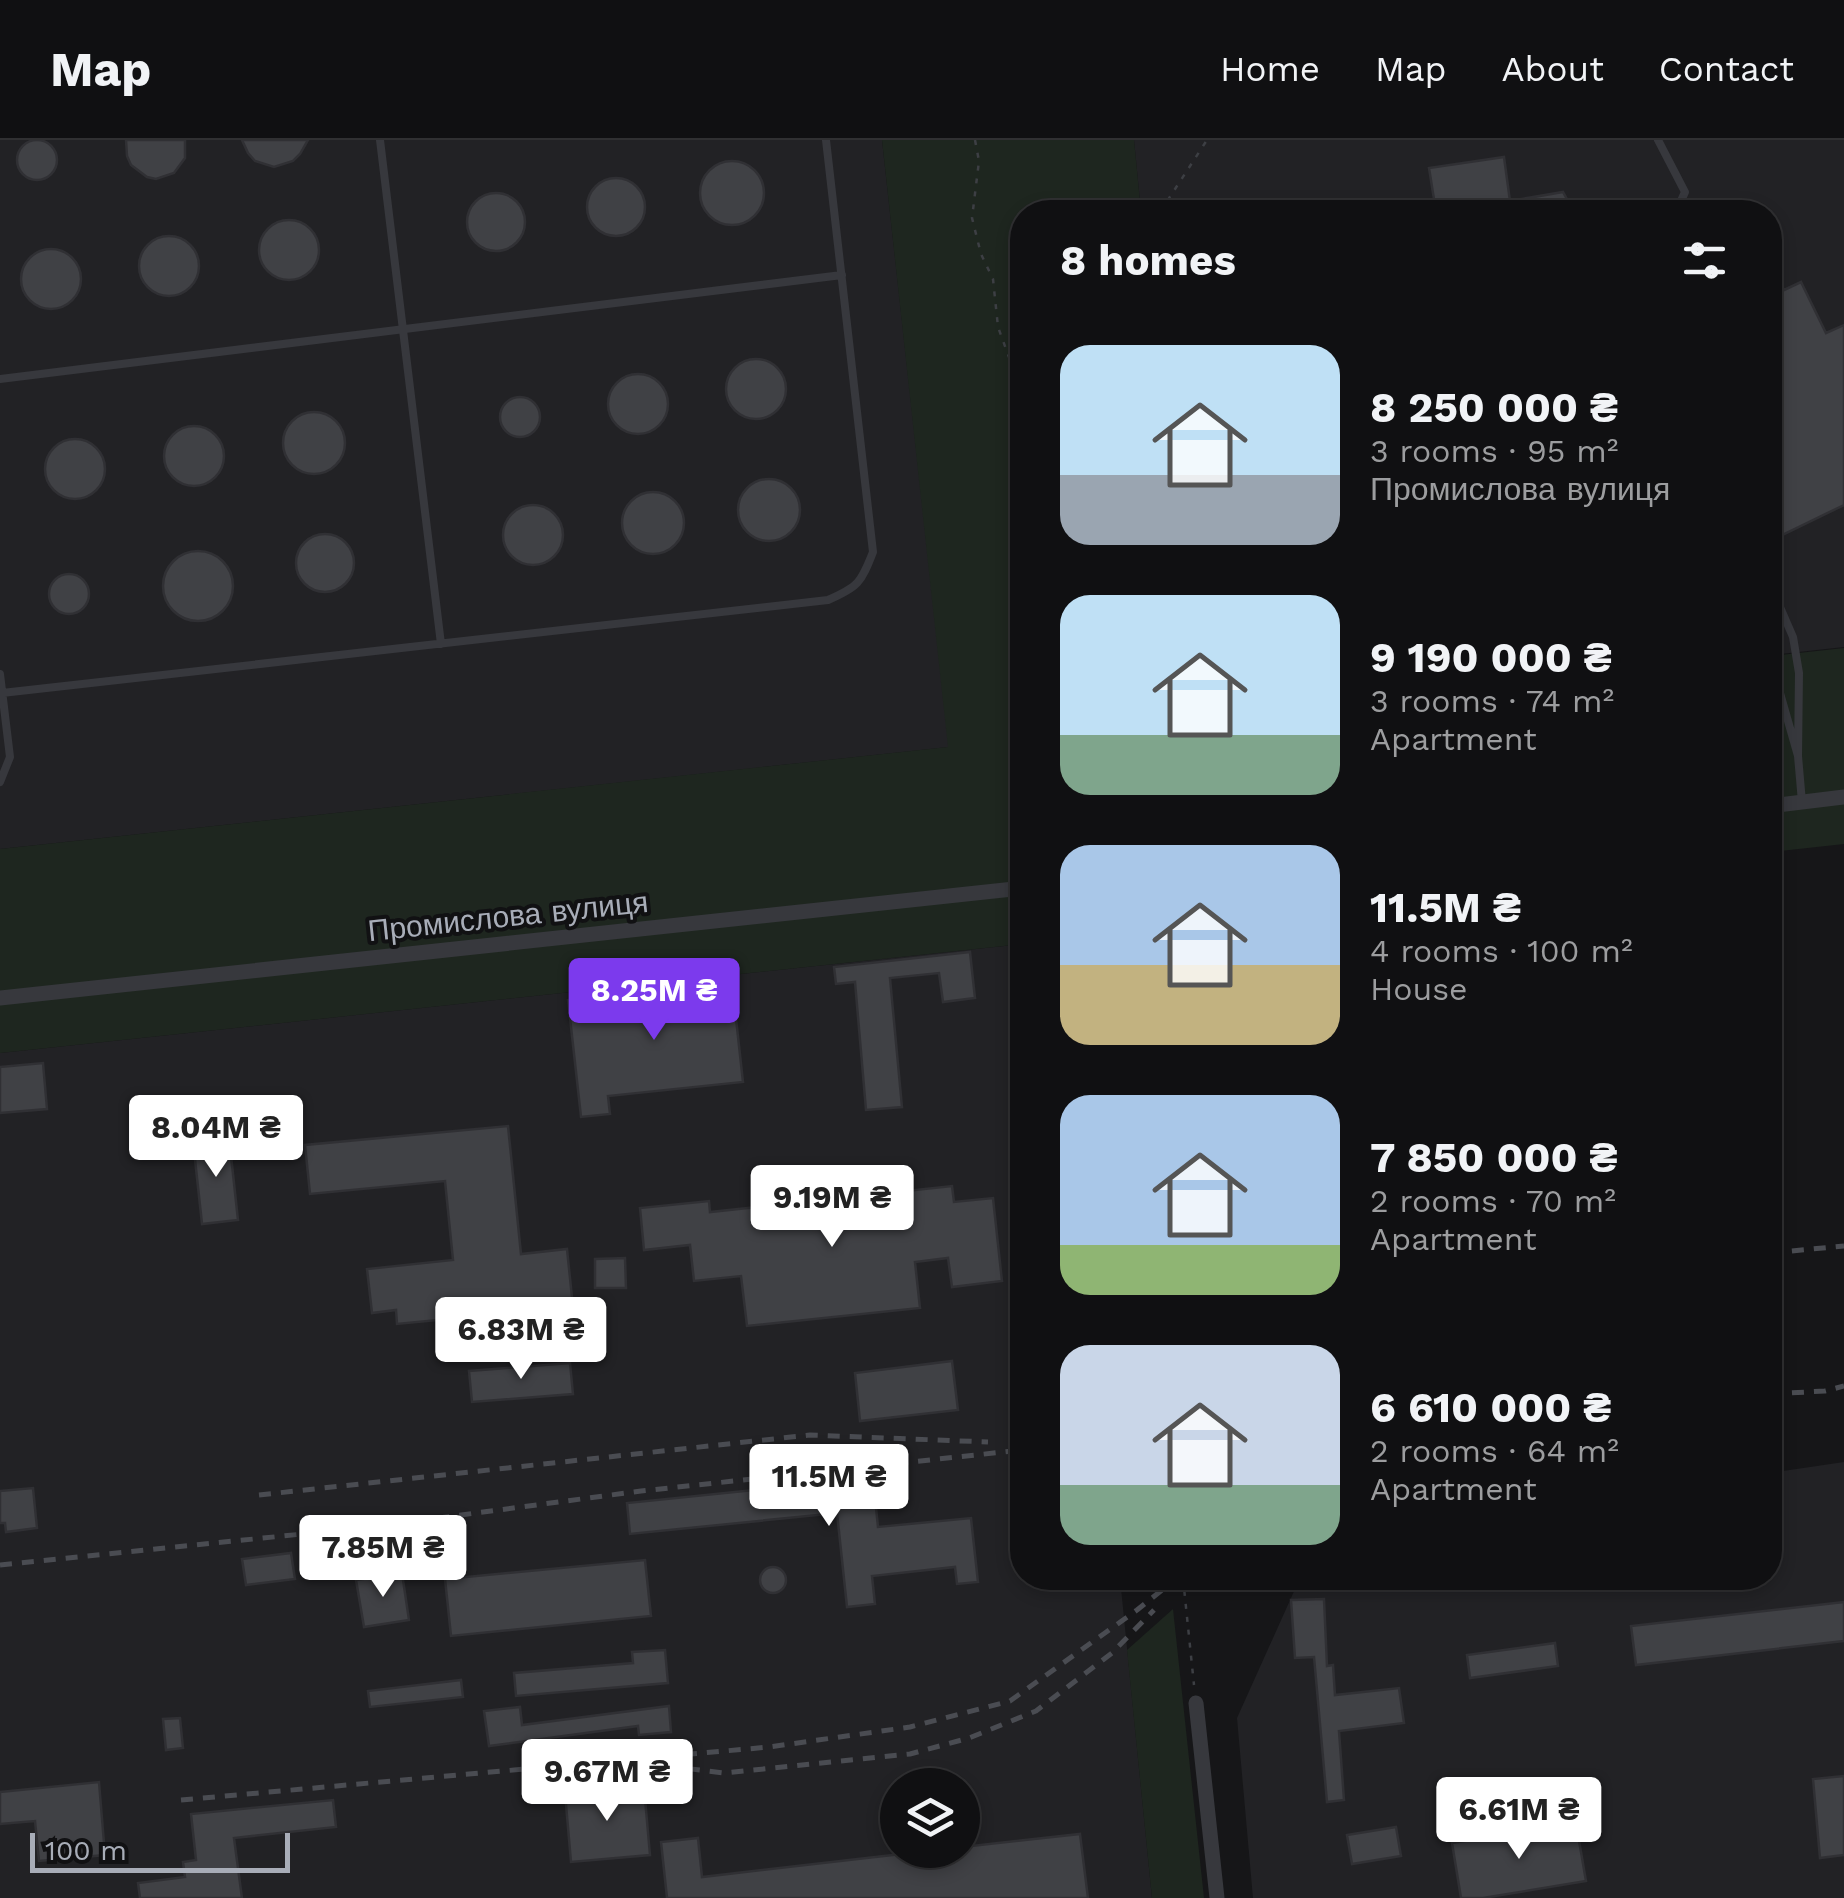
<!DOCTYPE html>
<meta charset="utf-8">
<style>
body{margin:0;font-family:"Work Sans",sans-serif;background:#1e1e20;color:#f1f3f6;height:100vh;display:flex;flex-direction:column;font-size:38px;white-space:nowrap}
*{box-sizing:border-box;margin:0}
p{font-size:32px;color:#9c9d9f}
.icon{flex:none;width:55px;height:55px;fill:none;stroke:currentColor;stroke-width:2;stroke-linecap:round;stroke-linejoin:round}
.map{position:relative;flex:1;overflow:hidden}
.sheet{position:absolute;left:1010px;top:60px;width:772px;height:1390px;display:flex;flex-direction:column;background:#101012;border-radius:40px;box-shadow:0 5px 15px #0003,0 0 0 2px #303032}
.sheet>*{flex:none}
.fabs{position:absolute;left:880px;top:1628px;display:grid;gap:20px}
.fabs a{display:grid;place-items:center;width:100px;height:100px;border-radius:50%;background:#101012;box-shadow:0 5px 15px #0003,0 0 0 2px #303032;font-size:50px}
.scale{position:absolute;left:30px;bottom:25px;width:260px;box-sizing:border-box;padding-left:10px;border:5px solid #a8adb8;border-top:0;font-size:28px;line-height:35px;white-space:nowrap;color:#a8adb8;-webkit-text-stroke:8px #111113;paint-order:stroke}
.price{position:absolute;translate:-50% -85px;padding:0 22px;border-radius:10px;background:#fff;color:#222;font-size:32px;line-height:65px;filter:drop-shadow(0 2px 5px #0008)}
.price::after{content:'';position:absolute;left:50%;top:60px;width:30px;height:22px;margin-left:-15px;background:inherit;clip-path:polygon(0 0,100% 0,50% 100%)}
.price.on{background:#7c3aed;color:#fff}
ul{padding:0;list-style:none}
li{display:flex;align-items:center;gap:30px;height:250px;padding:0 50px}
li span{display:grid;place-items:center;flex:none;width:280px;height:200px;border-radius:30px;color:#555}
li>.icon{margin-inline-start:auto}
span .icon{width:120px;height:120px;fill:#fffc;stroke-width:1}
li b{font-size:42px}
h2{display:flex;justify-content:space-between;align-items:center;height:120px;padding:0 50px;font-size:42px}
header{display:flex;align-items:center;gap:60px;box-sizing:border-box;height:140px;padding:0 50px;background:#101012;border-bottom:2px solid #303032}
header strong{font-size:48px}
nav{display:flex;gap:55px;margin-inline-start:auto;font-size:35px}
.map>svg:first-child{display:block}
</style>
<header>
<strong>Map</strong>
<nav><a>Home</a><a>Map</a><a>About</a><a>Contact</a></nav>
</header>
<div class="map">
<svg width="1844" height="1758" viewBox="0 0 1844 1758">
<rect width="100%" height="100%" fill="#161618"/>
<path fill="#222225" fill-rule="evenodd" d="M0 0H882L949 607 0 709Z
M1134 0H1844V507L1770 515V72H1141Z
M1022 804V1438H1120L1152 1758H0V913ZM898 1645H962V1710H898Z
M1844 1322V1758H1253L1237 1578 1300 1438H1770V1333Z"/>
<path fill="#1e261f" d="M882 0H1134L1141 72H1022V804L0 913V709L948 607Z
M1844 508V704L1770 712V516Z
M1173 1469 1204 1758H1152L1127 1510Z"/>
<path fill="#404145" stroke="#303034" stroke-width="2.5" d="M17 20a20 20 0 1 1 40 0a20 20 0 1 1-40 0Z
M126 0H185V18L174 33 156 39 147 37 131 25 127 16Z
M242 0H308L300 14 293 21 274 27 255 21 248 13Z
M1504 17 1510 61 1563 52 1574 72H1436L1429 28Z
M700 53a32 32 0 1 1 64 0a32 32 0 1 1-64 0Z
M587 67a29 29 0 1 1 58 0a29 29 0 1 1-58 0Z
M467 82a29 29 0 1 1 58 0a29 29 0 1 1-58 0Z
M259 110a30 30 0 1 1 60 0a30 30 0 1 1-60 0Z
M139 126a30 30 0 1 1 60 0a30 30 0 1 1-60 0Z
M21 139a30 30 0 1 1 60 0a30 30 0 1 1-60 0Z
M1770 122 1784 150 1801 142 1826 193 1844 185V365L1770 401Z
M726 249a30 30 0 1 1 60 0a30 30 0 1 1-60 0Z
M608 264a30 30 0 1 1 60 0a30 30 0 1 1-60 0Z
M500 277a20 20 0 1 1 40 0a20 20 0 1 1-40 0Z
M283 303a31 31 0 1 1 62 0a31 31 0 1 1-62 0Z
M164 316a30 30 0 1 1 60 0a30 30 0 1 1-60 0Z
M45 329a30 30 0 1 1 60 0a30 30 0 1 1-60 0Z
M738 370a31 31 0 1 1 62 0a31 31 0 1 1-62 0Z
M622 383a31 31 0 1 1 62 0a31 31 0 1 1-62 0Z
M503 395a30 30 0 1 1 60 0a30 30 0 1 1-60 0Z
M296 423a29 29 0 1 1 58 0a29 29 0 1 1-58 0Z
M163 446a35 35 0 1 1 70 0a35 35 0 1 1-70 0Z
M49 454a20 20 0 1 1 40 0a20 20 0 1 1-40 0Z
M970 812 975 858 943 862 939 833 890 838 902 967 866 970 855 842 836 844 834 827Z
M732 842 743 942 608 956 610 974 581 977 568 860Z
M43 923 47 969 0 973V927Z
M508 986 521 1114 567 1109 573 1167 397 1184 396 1170 372 1173 367 1129 453 1120 445 1041 310 1054 305 1005Z
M229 997 238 1080 202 1084 193 1001Z
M952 1046 954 1062 993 1058 1002 1141 952 1147 948 1118 915 1122 920 1168 747 1186 741 1136 694 1141 690 1105 644 1110 640 1068 709 1061 710 1072Z
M625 1118 626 1148H595V1119Z
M952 1221 958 1270 860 1281 855 1233Z
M570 1223 573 1254 472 1262 469 1231Z
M873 1338 878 1387 971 1378 978 1442 957 1444 955 1427 872 1436 875 1464 847 1467 837 1373 630 1394 627 1363Z
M33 1348 37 1388 6 1392 5 1383H0V1351Z
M291 1413 295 1439 246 1445 242 1419Z
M645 1420 651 1476 451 1496 445 1439Z
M760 1440a13 13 0 1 1 26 0a13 13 0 1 1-26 0Z
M402 1433 409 1480 364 1487 356 1440Z
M1324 1459 1327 1526 1333 1525 1335 1555 1399 1548 1404 1583 1339 1591 1344 1660 1327 1662 1314 1517 1295 1518 1291 1460Z
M1844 1462V1501L1636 1525 1631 1486Z
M1555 1503 1558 1526 1470 1538 1467 1515Z
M665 1510 668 1543 516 1556 514 1533 633 1523 632 1512Z
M461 1540 463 1557 370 1567 368 1551Z
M669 1566 671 1592 639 1595 638 1586 489 1606 484 1571 520 1567 522 1585Z
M180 1578 183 1608 166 1610 163 1579Z
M1844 1636V1715L1820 1718 1813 1639Z
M99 1642 105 1715 39 1721 35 1681 0 1684V1652Z
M644 1647 650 1715 571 1722 565 1653Z
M333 1660 336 1687 234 1698 242 1758H140L138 1743 185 1737 183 1722 196 1720 191 1674Z
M1576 1683 1586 1741 1483 1758H1461L1452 1703Z
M1396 1687 1401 1716 1352 1724 1347 1695Z
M1080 1694 1088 1758H667L661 1702 698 1698 702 1737 936 1710H962V1707Z"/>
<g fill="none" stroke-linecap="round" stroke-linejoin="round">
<path stroke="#3d3f44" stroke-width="2.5" stroke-dasharray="5 8" stroke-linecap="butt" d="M975 0 979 21 972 78 981 114 993 139 998 187 1017 239 1022 280
M1162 72V69L1207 0
M1183 1438 1194 1545"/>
<path stroke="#37383d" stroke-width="8" d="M380 0 441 504
M1658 0 1685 52 1676 72
M0 239 842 135
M1770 444 1793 497 1799 533 1798 616
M1770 518 1798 616 1802 662
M0 534 10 617 0 642
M2 553 828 460C858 447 861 443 873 412L826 0"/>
<path stroke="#37383d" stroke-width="15" d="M1770 666 1844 657
M0 858 1022 748
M1196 1563 1217 1758"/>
<path stroke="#4a4c52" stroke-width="5" stroke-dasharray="12 10" stroke-linecap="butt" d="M1770 1113 1844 1106
M1770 1254 1825 1251 1844 1246
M259 1355 810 1295 988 1302
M0 1425 371 1387 641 1351 1022 1310
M666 1626 724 1633 910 1614 969 1598 1036 1571 1112 1513 1154 1470
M181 1660 769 1607 910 1587 1010 1561 1137 1470 1177 1438"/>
</g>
<g text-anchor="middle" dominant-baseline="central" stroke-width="8" stroke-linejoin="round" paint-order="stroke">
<g font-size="30" fill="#a8adb8" stroke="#111113">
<text transform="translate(508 776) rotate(-6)">Промислова вулиця</text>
</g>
</g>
</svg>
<div class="fabs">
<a><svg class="icon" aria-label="layers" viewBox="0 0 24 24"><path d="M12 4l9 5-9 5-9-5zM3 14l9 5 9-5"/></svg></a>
</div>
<div class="scale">100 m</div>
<b class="price on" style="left:654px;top:903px">8.25M ₴</b>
<b class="price" style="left:216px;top:1040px">8.04M ₴</b>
<b class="price" style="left:832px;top:1110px">9.19M ₴</b>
<b class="price" style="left:521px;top:1242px">6.83M ₴</b>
<b class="price" style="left:829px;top:1389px">11.5M ₴</b>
<b class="price" style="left:383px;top:1460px">7.85M ₴</b>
<b class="price" style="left:607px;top:1684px">9.67M ₴</b>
<b class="price" style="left:1519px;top:1722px">6.61M ₴</b>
<section class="sheet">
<h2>8 homes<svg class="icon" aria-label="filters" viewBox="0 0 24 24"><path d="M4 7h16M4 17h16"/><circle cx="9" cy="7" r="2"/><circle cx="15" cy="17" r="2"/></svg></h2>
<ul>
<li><span style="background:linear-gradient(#bfe0f5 65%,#9aa5b1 0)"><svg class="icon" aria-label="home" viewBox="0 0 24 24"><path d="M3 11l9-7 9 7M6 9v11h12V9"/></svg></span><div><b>8 250 000 ₴</b><p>3 rooms · 95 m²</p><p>Промислова вулиця</p></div></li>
<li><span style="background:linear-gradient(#bfe0f5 70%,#7fa58c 0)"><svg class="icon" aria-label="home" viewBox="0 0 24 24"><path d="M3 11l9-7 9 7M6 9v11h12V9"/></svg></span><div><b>9 190 000 ₴</b><p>3 rooms · 74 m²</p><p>Apartment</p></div></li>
<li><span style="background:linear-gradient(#a9c7e8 60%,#c2b280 0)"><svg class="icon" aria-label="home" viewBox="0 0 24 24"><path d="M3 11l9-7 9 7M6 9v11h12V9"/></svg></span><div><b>11.5M ₴</b><p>4 rooms · 100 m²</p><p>House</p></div></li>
<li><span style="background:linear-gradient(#a9c7e8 75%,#8fb573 0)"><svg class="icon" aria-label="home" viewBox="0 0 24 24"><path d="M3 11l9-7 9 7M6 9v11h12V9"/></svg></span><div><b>7 850 000 ₴</b><p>2 rooms · 70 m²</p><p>Apartment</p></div></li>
<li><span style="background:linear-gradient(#c9d6e8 70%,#7fa58c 0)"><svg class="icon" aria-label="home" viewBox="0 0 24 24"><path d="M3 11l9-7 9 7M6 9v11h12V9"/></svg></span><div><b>6 610 000 ₴</b><p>2 rooms · 64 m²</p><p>Apartment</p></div></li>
</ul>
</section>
</div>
